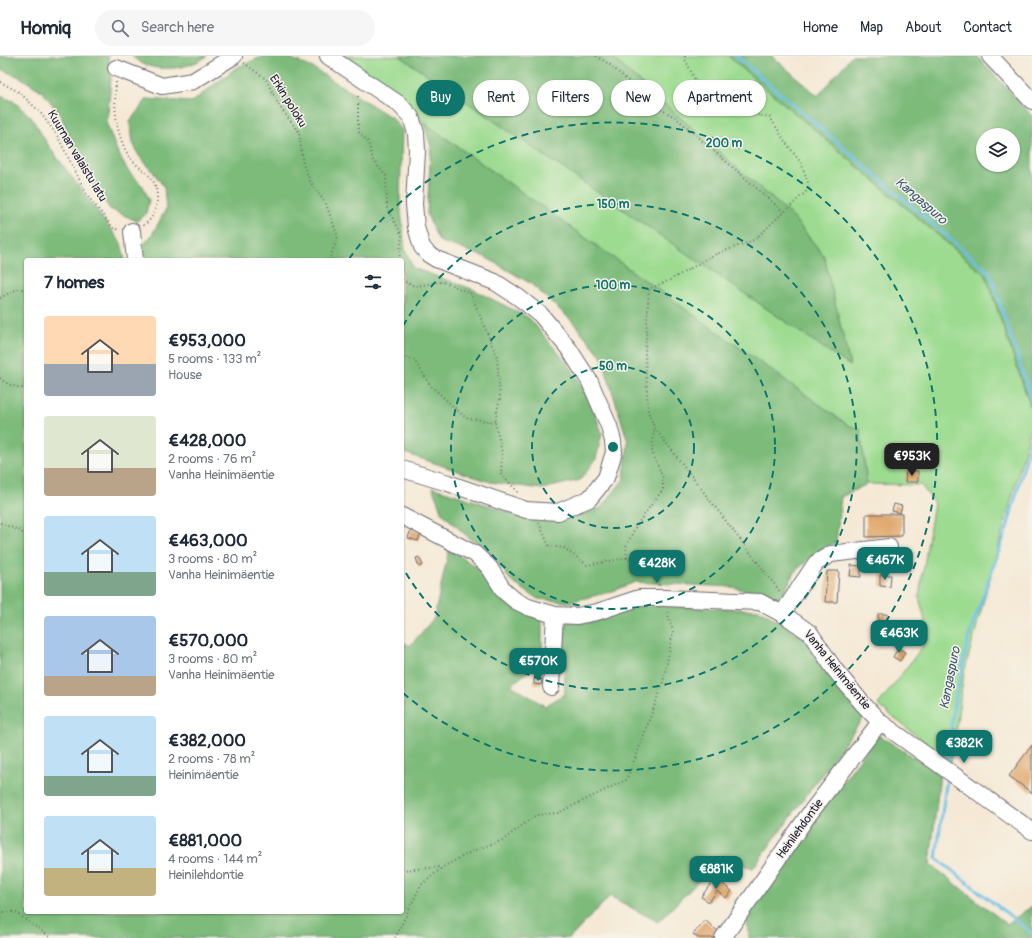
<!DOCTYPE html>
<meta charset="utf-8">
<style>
body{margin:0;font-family:Pangolin,sans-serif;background:#f6f6f7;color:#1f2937;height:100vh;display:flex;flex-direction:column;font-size:15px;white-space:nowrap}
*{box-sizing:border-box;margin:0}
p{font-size:13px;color:#747a83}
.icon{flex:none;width:22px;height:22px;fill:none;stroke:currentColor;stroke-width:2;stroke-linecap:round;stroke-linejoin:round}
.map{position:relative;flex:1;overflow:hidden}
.details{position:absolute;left:24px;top:202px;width:380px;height:656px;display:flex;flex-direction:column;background:#fff;border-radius:4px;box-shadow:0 1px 3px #0004}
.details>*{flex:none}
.banner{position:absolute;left:416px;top:24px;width:380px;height:36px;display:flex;gap:8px}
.buttons{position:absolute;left:976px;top:72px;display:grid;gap:8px}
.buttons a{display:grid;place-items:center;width:44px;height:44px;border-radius:50%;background:#fff;box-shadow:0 1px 3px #0004;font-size:20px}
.price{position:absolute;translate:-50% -34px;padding:0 9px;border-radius:8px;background:#0f766e;color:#fff;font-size:13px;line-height:26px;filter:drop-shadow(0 1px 2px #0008)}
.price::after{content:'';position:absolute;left:50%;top:24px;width:12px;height:9px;margin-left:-6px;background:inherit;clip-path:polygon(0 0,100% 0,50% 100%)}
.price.on{background:#222;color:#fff}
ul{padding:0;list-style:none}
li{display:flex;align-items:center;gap:12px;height:100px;padding:0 20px}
li span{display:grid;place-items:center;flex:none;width:112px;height:80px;border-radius:4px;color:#555}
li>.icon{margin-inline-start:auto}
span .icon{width:48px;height:48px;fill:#fffc;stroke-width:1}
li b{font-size:17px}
h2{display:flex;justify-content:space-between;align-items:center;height:48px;padding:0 20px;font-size:17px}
.chip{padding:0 14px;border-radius:18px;background:#fff;box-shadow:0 1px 3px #0004;font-size:14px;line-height:36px}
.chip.on{background:#0f766e;color:#fff}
header{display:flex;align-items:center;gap:24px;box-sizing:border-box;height:56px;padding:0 20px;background:#fff;border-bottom:1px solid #e0e1e3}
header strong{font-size:19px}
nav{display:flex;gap:22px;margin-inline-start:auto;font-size:14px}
.search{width:280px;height:36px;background:#f6f6f7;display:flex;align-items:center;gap:10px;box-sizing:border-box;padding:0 14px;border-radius:22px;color:#747a83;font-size:15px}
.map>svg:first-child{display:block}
</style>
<header>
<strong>Homiq</strong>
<div class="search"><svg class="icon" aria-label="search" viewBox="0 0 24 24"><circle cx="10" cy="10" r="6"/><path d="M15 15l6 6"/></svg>Search here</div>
<nav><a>Home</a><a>Map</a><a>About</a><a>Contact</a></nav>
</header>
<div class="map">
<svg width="1032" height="882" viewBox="0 0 1032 882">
<rect width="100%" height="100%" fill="#f7f3e8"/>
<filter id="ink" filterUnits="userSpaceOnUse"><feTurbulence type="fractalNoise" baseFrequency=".025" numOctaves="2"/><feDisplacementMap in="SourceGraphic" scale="8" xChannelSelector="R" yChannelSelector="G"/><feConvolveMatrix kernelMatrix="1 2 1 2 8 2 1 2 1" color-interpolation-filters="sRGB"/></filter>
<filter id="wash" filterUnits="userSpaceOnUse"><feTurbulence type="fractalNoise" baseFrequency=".012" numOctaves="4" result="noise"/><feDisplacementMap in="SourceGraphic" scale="16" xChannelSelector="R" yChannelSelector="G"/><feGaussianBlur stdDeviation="0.9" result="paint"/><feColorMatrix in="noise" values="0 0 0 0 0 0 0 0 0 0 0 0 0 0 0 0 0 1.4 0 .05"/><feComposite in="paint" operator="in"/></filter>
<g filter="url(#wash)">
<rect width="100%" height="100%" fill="#f5e9d5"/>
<path fill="#9cdb90" stroke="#5f7e66" d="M335 0H400L850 310 824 200 792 160 610 0H728L986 220 1032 355V368L964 617 951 707 878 649 923 590 927 573 919 541 934 447 921 429 867 428 860 373 848 369 423 66 398 42Z"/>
<path fill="#7dbb7a" stroke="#506e5a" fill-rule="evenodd" d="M0 0H108L111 22 107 69 117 95 128 115 143 130 149 144 146 157 137 165 110 153 88 121 60 59 43 36 20 21 0 13Z
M132 0H207C189 14 149 19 132 0Z
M264 0H285L313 12 392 62 402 74 400 145 405 193 413 212 472 233 529 262 571 312 590 344 602 377 596 403 580 424 542 433 490 426 402 396V204H145L142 190 152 179 166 153 164 131 151 113 139 100 133 87 130 65 147 43 192 46 236 12Z
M400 0H610L792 160 824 200 850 310Z
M728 0H772L818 40 852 0H977L1032 60V355L986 220ZM983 79H1013V109H983Z
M0 40 13 45 31 61 50 92 121 187 125 204H26V856H402V585L410 590 434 562 449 493 479 513 507 548 542 564V605L511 629 545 650 565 638 564 566H590L635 551 657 550 760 554 805 583 834 627 864 661 753 812 722 802 658 866 610 840 570 882H0Z
M423 66 848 369 860 373 867 428 841 441 836 486 819 495 794 516 780 545 762 539 732 531 635 526 610 536 568 546 538 543 512 526 491 498 469 482 442 457 432 431 521 460 565 464 601 452 624 423 628 386 601 299 570 263 530 227 485 201 439 185 427 159 431 90Z
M878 679 940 718 930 808 1007 868 1032 850V882H749L746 859 813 765Z"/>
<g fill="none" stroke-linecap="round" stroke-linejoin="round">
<path stroke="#6ac0e7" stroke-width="3" d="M736 0 990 217 1032 345
M948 709 953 654 969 580 1007 472 1032 380
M947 721 936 802 1032 877"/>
</g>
<g id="blocks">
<path fill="#dea060" d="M906 415H918V426H905Z
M894 448 902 450 900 457 892 455Z
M866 458H902V480L866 481Z
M411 473 421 477 418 485 408 482Z
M419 501 423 509 419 511 416 502Z
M851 509 861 510V521L850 520Z
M827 515H839L837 546H825Z
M880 519H891L890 531 880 530Z
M878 558H887V566H899V583H879Z
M898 592 905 596 900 605 893 601Z
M534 623H542L541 629 534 628Z
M1032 689V737L1009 720Z
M715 822 732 835 726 842 717 835 709 846 701 841Z
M705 864 721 878 717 882H698L693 878Z"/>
</g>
</g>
<g filter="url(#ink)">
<use href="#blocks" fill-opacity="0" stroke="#6c6871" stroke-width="1"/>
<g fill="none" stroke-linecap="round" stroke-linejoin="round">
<g stroke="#6c6871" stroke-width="18">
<path id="minor" d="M328 0 399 48 411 61 416 77 417 95 414 148 416 171 422 191 428 198 436 203 495 226 518 241 541 259 569 293 590 326 609 370 613 385 614 396 606 422 589 443 558 456 526 454 448 427 402 413
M990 0 1032 45
M116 12 162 30 193 25 234 0
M132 175 135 204
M402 460 475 498 489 511 504 535 516 545 528 551 555 559 577 560 597 556 639 542H664L760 546 786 560 810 577 835 614 862 647 880 666 1032 775
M782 558 816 507 831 498 889 491
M551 631 555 559
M723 882 807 761 880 666"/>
</g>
<path stroke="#6c6871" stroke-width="2" stroke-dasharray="1 3" stroke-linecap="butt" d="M596 0 609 8 660 53 675 61 784 156
M685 0V3L698 30 721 46 748 58 770 61 784 84 801 107 810 132 754 184 714 199 670 224 649 233 645 298 648 355 654 371 781 537
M244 7 266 23 279 50 299 76 303 108 311 127 326 148 338 181 329 204
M0 26 19 36 40 56 58 81 87 139 114 173H119
M116 26C114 52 115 75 128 99 133 108 145 114 152 123 161 137 158 162 142 170
M358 36V65L359 76 368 86 373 104 386 120 387 152 402 179 399 204
M402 223C416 236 425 226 441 226 448 226 464 235 471 238L497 301 500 341 495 366 502 397 501 418 519 437
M0 242 17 233H26
M402 300 414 304 431 330 466 362 495 366
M0 322C7 329 16 331 26 333
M0 467 21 475 26 482
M539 467 549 490 564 492 587 509 627 502 655 519 659 530
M627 502 626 491 636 470 663 433V422L652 396 654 373
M402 814 442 811
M0 856H15L51 882
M395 882 421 829 443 811 475 794 503 784 536 759 558 757 626 724 637 698 663 626 673 576 667 555"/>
<use href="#minor" stroke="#fff" stroke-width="16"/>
</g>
</g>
<g fill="none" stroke="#0f766e" stroke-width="2" stroke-dasharray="7 5">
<circle cx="613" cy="391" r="81"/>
<circle cx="613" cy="391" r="162"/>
<path d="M403 270A243 243 0 1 1 403 512"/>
<path d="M349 203A324 324 0 1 1 403 637"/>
</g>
<g text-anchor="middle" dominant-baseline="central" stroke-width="3" stroke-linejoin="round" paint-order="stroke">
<g font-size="12" fill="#22223b" stroke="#f7f3e8">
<text transform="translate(288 45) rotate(58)">Erkin poloku</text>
<text transform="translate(77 100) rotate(59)">Kuurnan valaistu latu</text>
<text transform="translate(837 614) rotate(51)">Vanha Heinimäentie</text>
<text transform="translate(800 773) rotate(-54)">Heinilehdontie</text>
</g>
<g font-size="13" font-style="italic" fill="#3b5977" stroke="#f7f3e8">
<text transform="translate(921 145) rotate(41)">Kangaspuro</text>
<text transform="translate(950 622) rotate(-79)">Kangaspuro</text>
</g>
</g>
<circle cx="613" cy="391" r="6" fill="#0f766e" stroke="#f7f3e8" stroke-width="2"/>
<g font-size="12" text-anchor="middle" font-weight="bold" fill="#0f766e" stroke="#f7f3e8" stroke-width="3" stroke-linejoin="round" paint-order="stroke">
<text x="724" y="91">200 m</text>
<text x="613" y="152">150 m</text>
<text x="613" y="233">100 m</text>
<text x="613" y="314">50 m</text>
</g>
</svg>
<div class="buttons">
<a><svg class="icon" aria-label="layers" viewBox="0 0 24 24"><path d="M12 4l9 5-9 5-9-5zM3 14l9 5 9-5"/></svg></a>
</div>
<b class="price on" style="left:912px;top:421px">€953K</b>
<b class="price" style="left:885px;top:525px">€467K</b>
<b class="price" style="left:657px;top:528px">€428K</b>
<b class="price" style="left:899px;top:598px">€463K</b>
<b class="price" style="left:538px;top:626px">€570K</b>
<b class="price" style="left:964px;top:708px">€382K</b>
<b class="price" style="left:716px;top:834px">€881K</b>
<div class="banner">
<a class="chip on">Buy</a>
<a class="chip">Rent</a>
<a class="chip">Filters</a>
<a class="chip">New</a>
<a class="chip">Apartment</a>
</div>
<section class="details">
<h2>7 homes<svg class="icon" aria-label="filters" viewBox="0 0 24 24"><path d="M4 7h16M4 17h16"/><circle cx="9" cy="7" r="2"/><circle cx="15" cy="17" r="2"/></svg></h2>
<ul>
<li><span style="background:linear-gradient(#ffd9b3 60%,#9aa5b1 0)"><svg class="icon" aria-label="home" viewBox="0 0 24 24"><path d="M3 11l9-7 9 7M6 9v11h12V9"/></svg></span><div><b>€953,000</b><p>5 rooms · 133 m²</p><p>House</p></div></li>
<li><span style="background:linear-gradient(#dfe7d0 65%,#b9a48a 0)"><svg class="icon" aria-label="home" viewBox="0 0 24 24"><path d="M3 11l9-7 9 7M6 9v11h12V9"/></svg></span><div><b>€428,000</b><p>2 rooms · 76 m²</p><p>Vanha Heinimäentie</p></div></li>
<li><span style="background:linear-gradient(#bfe0f5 70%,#7fa58c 0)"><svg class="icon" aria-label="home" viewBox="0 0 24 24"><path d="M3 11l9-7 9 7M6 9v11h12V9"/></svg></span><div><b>€463,000</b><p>3 rooms · 80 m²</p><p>Vanha Heinimäentie</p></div></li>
<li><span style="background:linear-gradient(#a9c7e8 75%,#b9a48a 0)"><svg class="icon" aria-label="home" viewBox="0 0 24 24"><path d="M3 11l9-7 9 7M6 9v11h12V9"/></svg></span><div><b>€570,000</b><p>3 rooms · 80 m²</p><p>Vanha Heinimäentie</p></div></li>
<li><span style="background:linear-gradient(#bfe0f5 75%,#7fa58c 0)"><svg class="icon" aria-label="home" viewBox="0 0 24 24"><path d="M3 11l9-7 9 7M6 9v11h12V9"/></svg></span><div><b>€382,000</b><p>2 rooms · 78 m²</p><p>Heinimäentie</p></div></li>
<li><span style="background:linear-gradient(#bfe0f5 65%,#c2b280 0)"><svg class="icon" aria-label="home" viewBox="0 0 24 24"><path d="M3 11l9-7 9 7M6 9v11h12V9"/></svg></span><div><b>€881,000</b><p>4 rooms · 144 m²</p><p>Heinilehdontie</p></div></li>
</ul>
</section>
</div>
